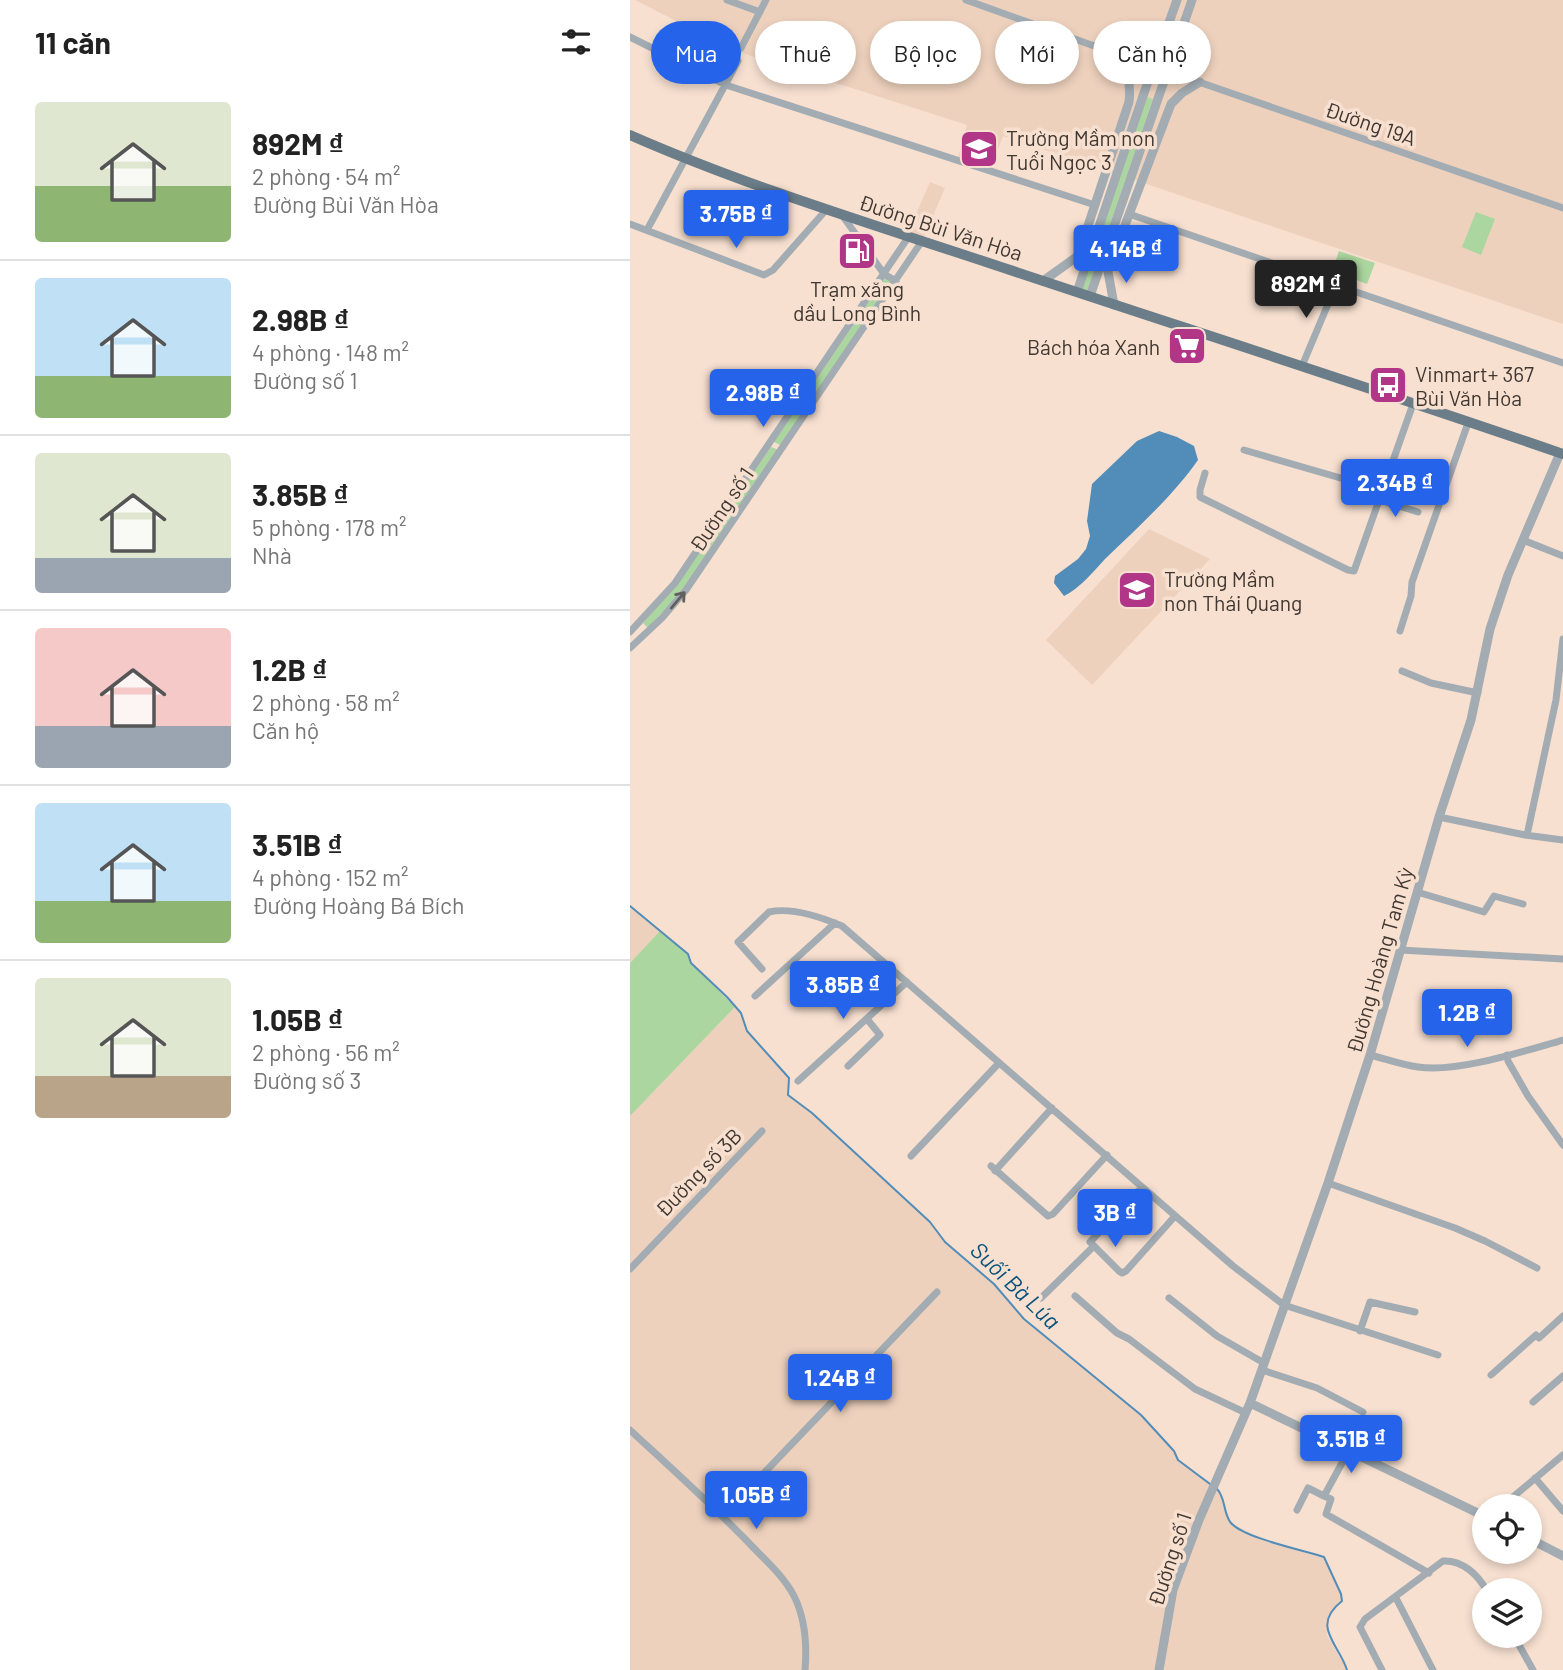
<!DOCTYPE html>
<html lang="vi">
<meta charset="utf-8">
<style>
body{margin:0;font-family:Barlow,sans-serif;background:#f6f6f6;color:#222;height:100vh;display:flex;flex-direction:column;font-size:26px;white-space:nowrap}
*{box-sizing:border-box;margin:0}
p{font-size:23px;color:#767676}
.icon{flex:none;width:38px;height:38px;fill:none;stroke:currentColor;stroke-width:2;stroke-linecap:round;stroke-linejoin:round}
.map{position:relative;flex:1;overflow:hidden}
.details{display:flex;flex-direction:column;background:#fff;width:630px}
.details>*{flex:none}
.banner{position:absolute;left:21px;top:21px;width:665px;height:63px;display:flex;gap:14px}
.controls{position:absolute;left:842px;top:1494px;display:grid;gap:14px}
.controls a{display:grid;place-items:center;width:70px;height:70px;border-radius:50%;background:#fff;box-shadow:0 4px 10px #0003;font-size:35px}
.price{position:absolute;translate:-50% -60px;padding:0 16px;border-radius:7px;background:#2563eb;color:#fff;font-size:23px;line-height:46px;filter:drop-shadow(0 2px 4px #0008)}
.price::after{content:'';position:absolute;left:50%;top:42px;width:21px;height:16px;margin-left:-10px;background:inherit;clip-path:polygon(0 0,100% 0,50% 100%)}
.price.selected{background:#222;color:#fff}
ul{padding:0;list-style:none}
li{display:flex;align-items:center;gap:21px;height:175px;padding:0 35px}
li+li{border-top:2px solid #e0e0e0}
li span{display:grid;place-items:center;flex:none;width:196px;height:140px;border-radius:7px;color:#555}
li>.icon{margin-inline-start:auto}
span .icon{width:84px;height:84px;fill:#fffc;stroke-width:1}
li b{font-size:30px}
h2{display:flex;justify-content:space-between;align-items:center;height:84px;padding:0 35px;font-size:30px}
.tag{padding:0 24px;border-radius:32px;background:#fff;box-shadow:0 4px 10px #0003;font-size:24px;line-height:63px}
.tag.selected{background:#2563eb;color:#fff}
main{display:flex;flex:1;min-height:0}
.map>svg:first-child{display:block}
</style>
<main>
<section class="details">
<h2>11 căn<svg class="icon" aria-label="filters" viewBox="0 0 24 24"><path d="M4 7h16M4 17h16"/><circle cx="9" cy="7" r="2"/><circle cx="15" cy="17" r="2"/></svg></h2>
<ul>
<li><span style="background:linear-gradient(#dfe7d0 60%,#8fb573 0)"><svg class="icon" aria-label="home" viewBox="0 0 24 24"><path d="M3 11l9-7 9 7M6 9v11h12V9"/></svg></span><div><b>892M ₫</b><p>2 phòng · 54 m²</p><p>Đường Bùi Văn Hòa</p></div></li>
<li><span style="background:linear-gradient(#bfe0f5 70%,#8fb573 0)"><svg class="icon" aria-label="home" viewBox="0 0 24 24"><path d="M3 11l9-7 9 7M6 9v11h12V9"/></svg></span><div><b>2.98B ₫</b><p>4 phòng · 148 m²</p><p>Đường số 1</p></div></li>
<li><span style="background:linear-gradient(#dfe7d0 75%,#9aa5b1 0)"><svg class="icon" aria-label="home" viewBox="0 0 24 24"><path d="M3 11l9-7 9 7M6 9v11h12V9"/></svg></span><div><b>3.85B ₫</b><p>5 phòng · 178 m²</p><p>Nhà</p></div></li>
<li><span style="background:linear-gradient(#f6c9c9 70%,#9aa5b1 0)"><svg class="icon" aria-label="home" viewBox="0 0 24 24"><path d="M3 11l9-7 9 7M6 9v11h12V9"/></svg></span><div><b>1.2B ₫</b><p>2 phòng · 58 m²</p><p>Căn hộ</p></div></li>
<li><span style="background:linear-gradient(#bfe0f5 70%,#8fb573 0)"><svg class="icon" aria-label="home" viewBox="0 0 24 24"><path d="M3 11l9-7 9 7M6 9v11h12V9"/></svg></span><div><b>3.51B ₫</b><p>4 phòng · 152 m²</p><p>Đường Hoàng Bá Bích</p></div></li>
<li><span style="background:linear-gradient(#dfe7d0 70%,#b9a48a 0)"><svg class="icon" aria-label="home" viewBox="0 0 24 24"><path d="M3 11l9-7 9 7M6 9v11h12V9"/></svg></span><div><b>1.05B ₫</b><p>2 phòng · 56 m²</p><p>Đường số 3</p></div></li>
</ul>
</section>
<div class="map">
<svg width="933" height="1670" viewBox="0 0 933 1670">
<rect width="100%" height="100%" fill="#f7e0d0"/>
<path fill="#edd1bd" d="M5 0H933V324L373 136 361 168 328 157 337 125 103 50Z
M300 182 315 188 294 237 278 232Z
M519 529 580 559 462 685 416 640Z
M0 905 30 931 0 963Z
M105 1007 111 1013 117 1031 159 1078 158 1095 182 1113 300 1222 315 1242 364 1284 394 1319 511 1415 544 1451 549 1460 590 1490 600 1522 627 1537 694 1557 711 1594 712 1601 706 1606 699 1618 697 1635 717 1670H0V1116Z"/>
<path fill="#abd69f" d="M517 97 523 99 457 291 452 290Z
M846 212 865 219 851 255 832 247Z
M709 251 745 263 737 284 702 271Z
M255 278 263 282 152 446 144 442Z
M141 447 149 450 54 589 18 628 13 623 47 584Z
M30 931 58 954 61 963 105 1007 0 1116V963Z"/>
<path fill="#528db9" d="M529 431 547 437 564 446 568 460C543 496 507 528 475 559 463 572 450 588 434 596L424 583 425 576 448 559 456 549 460 536 457 521 462 484 507 441Z"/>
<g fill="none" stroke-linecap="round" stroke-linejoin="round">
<path stroke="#528db9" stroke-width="2" d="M0 906 58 954 61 963 97 997 111 1013 117 1031 159 1078 158 1095 182 1113 300 1222 315 1242 364 1284 394 1319 511 1415 544 1451 548 1460 580 1484
M587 1489C596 1498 593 1514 601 1523 614 1538 673 1550 694 1557L711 1594 712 1601C680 1626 709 1644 717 1670"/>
<path stroke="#a2acb2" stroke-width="7" d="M97 0 130 12
M336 0 523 67
M0 37 96 85 465 205
M111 48 136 0
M537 71 933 208
M499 214 933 363
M212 215 254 274 266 281
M0 224 134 275 143 270 196 210
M17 230 108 61
M672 366 706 285
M614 450 752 490
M575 473 570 490V497L718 570 724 571 783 404
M750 500 788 512
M893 540 933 556
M770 631 781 596 782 582 838 423
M0 632 45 583 279 236
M0 648 32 618 56 590 292 241
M772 671 801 683 848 693
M809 817 895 835 933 840
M897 835 926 700 933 639
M787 892 854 912 864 896 893 904
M770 950 933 959
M132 969 108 942 139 912C161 907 191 917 212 926L603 1266 654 1305 808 1355
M125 996 205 923
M740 1055C756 1059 772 1065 788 1067 828 1073 894 1051 933 1040
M877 1055 878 1061 898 1096 933 1145
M218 1066 250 1035 237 1019
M168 1081 277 982
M281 1156 369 1063
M361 1166 418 1216 423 1214 477 1155
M365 1171 422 1108
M698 1183 825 1228 855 1241 907 1268
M512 1187 460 1242 489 1271 492 1273 496 1271 545 1216
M0 1269 132 1131
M445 1296 487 1333 499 1339 565 1389 616 1413
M411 1298 463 1247
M539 1298 587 1336 634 1363
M730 1331 740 1302 785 1312
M909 1338 933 1316
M632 1370 687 1388 733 1412
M861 1375 906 1335
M903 1402 933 1376
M0 1430C40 1467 80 1503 118 1542 134 1559 153 1575 164 1596 175 1618 177 1646 175 1670
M718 1452 694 1496 701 1499 696 1514 799 1573
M905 1478 933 1511
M871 1507 933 1455
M667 1510 678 1488 694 1496
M93 1516 307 1292
M766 1598 803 1670
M884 1636 903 1670
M752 1670 730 1627 735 1619 813 1561C833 1560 848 1575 857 1591"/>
<path stroke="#a2acb2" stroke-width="9" d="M448 256 499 102C502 76 494 66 476 49
M477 266 484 305
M478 270 541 104 552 93 570 82
M413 281 452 253
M447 292 514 93 547 0
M460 296 562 0
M620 1403 854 1516
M900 1539 933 1556
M529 1670 543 1590 569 1520 620 1403 698 1183 740 1055 809 817 841 720 860 629 878 575 930 453"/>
<path stroke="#6a7d88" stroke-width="10" d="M0 135C116 186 239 223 359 263 551 327 742 388 933 454"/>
</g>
<defs><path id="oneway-shaft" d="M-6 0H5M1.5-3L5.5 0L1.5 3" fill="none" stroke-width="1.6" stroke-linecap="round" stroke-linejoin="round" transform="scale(1.75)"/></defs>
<use stroke="#62605e" href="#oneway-shaft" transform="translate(48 600) rotate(-50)"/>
<defs>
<g id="school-square" transform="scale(2.0125)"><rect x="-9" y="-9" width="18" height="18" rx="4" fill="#b13688" stroke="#f7e0d0"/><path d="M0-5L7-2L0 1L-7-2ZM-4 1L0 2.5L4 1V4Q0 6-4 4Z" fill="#fff"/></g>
<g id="fuel-square" transform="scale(2.0125)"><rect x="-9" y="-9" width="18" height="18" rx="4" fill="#b13688" stroke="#f7e0d0"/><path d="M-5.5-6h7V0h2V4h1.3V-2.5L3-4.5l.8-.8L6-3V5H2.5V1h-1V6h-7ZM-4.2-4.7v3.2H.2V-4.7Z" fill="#fff"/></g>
<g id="supermarket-square" transform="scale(2.0125)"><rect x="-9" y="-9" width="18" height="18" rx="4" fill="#b13688" stroke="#f7e0d0"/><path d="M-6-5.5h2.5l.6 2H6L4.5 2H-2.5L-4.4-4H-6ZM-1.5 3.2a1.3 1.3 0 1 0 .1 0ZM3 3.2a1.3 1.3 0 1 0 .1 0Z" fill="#fff"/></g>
<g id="bus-square" transform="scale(2.0125)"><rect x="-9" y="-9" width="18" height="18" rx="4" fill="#b13688" stroke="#f7e0d0"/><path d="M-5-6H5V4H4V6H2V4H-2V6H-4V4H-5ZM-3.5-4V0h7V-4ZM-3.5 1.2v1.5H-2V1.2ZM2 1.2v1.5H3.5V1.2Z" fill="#fff"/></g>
</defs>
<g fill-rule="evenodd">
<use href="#school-square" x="349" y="149"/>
<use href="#fuel-square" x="227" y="251"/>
<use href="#supermarket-square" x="557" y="346"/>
<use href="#bus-square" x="758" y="385"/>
<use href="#school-square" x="507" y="590"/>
</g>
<g text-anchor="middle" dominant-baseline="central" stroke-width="7" stroke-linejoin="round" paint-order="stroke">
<g font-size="21" fill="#403731" stroke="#f7e0d0">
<text transform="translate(741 123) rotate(19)">Đường 19A</text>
<text transform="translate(311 227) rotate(18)">Đường Bùi Văn Hòa</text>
<text transform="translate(91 509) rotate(-56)">Đường số 1</text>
<text transform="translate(749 960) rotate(-74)">Đường Hoàng Tam Kỳ</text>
<text transform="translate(68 1172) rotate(-46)">Đường số 3B</text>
<text transform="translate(539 1559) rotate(-72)">Đường số 1</text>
</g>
<g font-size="21" fill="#403731" stroke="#f7e0d0" text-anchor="start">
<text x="376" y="137">Trường Mầm non<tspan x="376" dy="24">Tuổi Ngọc 3</tspan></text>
<text x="227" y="288" text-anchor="middle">Trạm xăng<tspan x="227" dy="24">dầu Long Bình</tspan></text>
<text x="530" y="346" text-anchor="end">Bách hóa Xanh</text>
<text x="785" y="373">Vinmart+ 367<tspan x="785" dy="24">Bùi Văn Hòa</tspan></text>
<text x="534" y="578">Trường Mầm<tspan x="534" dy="24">non Thái Quang</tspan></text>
</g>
<g font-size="23" font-style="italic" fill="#07527d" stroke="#f7e0d0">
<text transform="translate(386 1285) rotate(44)">Suối Bà Lúa</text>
</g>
</g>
</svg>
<div class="controls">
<a><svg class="icon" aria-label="locate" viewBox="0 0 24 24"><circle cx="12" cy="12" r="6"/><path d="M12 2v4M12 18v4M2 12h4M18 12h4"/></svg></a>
<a><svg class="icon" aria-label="layers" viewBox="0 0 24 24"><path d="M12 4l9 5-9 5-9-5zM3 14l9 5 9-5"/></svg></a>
</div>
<b class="price" style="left:106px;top:250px">3.75B ₫</b>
<b class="price" style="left:496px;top:285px">4.14B ₫</b>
<b class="price selected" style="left:676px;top:320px">892M ₫</b>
<b class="price" style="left:133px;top:429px">2.98B ₫</b>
<b class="price" style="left:765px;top:519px">2.34B ₫</b>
<b class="price" style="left:213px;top:1021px">3.85B ₫</b>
<b class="price" style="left:837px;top:1049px">1.2B ₫</b>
<b class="price" style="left:485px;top:1249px">3B ₫</b>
<b class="price" style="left:210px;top:1414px">1.24B ₫</b>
<b class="price" style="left:721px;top:1475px">3.51B ₫</b>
<b class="price" style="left:126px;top:1531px">1.05B ₫</b>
<div class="banner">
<a class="tag selected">Mua</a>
<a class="tag">Thuê</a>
<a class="tag">Bộ lọc</a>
<a class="tag">Mới</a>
<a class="tag">Căn hộ</a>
</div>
</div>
</main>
